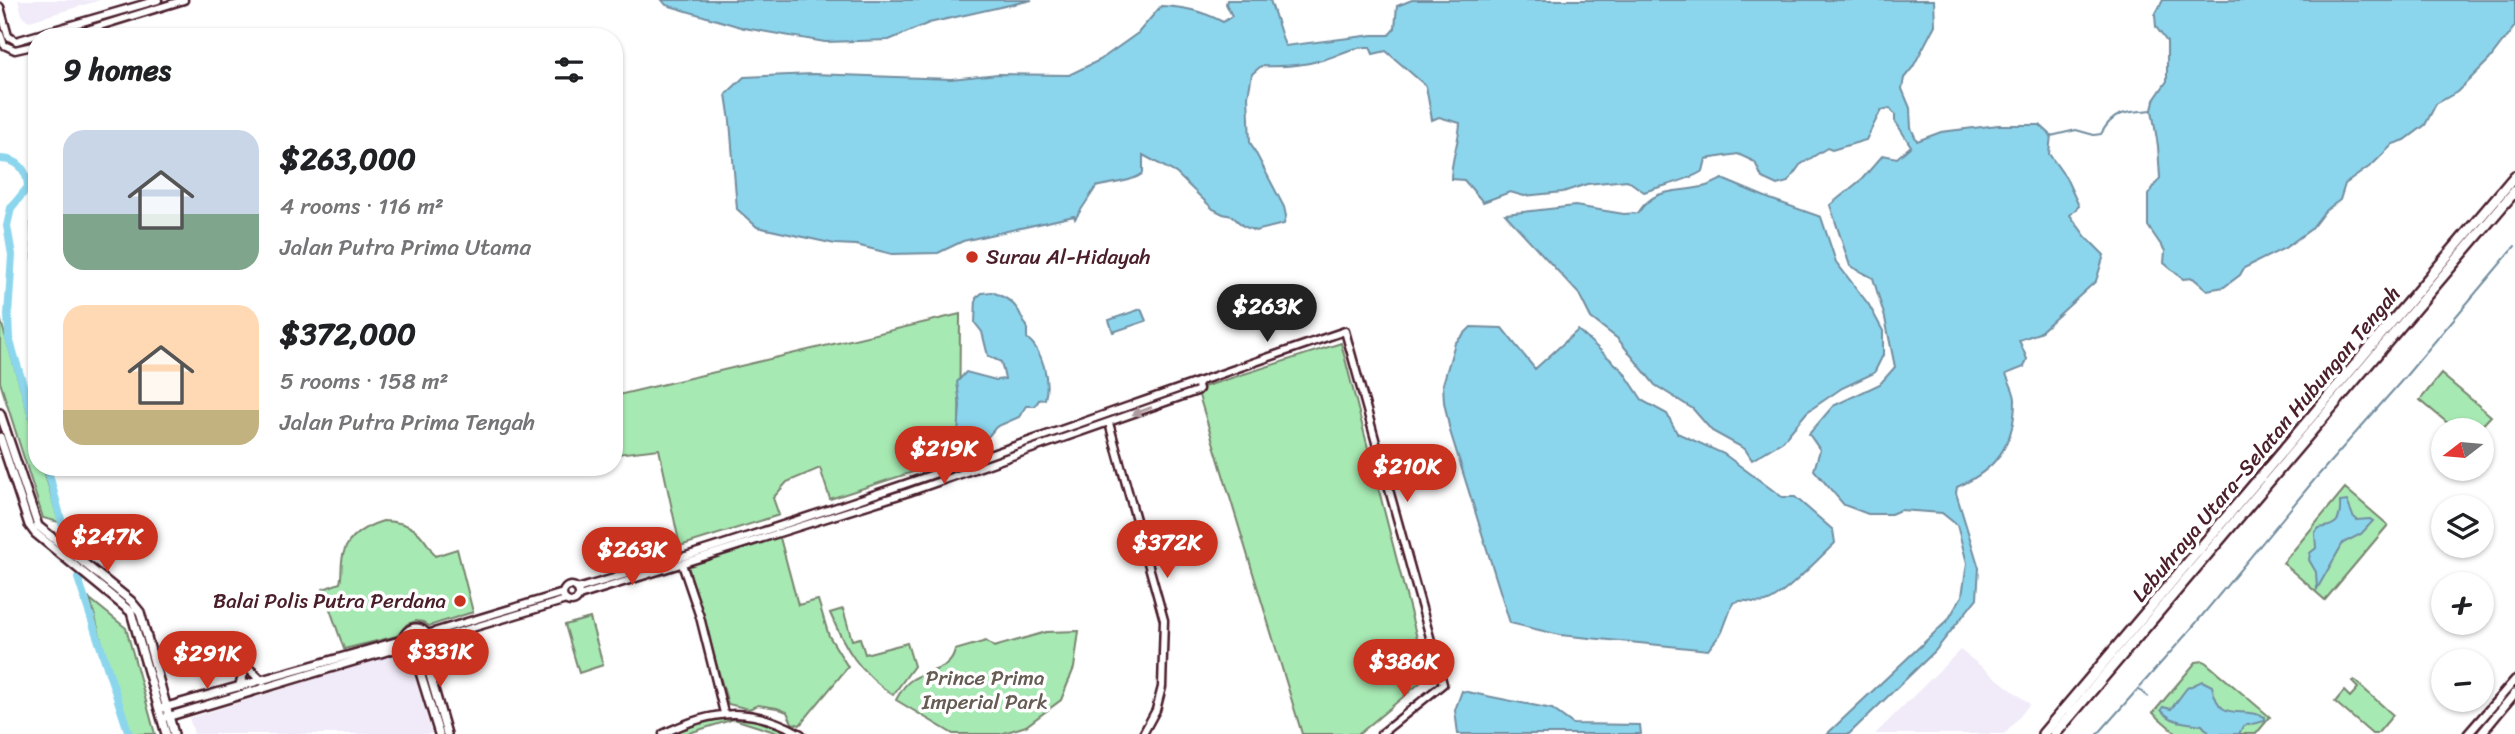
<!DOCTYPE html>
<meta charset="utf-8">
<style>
body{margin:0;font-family:Sriracha,sans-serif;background:#f2f2f2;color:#202124;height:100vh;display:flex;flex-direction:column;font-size:26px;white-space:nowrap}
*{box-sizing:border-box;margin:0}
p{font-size:23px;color:#757577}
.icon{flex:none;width:38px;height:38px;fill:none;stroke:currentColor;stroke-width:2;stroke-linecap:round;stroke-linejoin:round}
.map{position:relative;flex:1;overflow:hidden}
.panel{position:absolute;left:28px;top:28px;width:595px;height:448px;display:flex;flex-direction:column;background:#fff;border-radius:28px;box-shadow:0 2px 5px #0004}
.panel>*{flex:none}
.needle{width:46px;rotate:254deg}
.tools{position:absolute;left:2431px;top:418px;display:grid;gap:14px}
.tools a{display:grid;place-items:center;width:63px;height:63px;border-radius:50%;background:#fff;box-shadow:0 2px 5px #0004;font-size:35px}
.price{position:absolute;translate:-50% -60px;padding:0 16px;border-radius:24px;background:#c8321e;color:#fff;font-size:23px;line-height:46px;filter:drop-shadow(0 2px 4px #0008)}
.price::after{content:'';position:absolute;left:50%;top:42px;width:21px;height:16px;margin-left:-10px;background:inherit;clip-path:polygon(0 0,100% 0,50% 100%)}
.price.on{background:#222;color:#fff}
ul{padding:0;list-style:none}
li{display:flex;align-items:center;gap:21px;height:175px;padding:0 35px}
li span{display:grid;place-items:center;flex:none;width:196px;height:140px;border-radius:21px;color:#555}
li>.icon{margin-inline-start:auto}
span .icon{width:84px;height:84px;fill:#fffc;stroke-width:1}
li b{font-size:30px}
h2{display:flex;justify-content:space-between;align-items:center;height:84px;padding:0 35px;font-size:30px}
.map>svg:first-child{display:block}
</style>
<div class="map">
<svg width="2515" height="734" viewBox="0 0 2515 734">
<rect width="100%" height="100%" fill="#fff"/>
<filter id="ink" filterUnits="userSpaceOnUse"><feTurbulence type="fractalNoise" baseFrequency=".0143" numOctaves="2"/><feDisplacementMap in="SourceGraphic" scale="14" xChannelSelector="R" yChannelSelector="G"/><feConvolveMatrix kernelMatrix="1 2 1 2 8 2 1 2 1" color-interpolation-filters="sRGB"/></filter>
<g filter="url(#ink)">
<path fill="#f1ebf9" d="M18 0H101L30 21 23 18Z
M1960 650 2030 704 2005 734H1875Z
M396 654 410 661 432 734H194L189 718Z"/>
<path fill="#a7e9b3" stroke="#78846f" stroke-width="2" d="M960 314 959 457 830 499 820 468 787 482 773 498 779 515 680 546 659 449 617 454 614 442V396Z
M0 318 37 443V467H43L59 522 43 518 0 382Z
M1341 343 1427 677 1359 734H1302L1197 389Z
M2441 374 2491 416 2478 430H2456L2420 400Z
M2345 488 2388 525 2325 600 2283 563Z
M383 521C413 522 421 532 435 556L457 549 473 612 429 626 423 622 416 621 407 624 397 636 344 649 323 589 340 583C342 576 341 569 342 561 344 539 363 527 383 521Z
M779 534 798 605 818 600 829 636 848 667 800 725 792 723 787 712 777 708 758 705 749 709 728 704 688 566Z
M90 599 126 628 155 734H127Z
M843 609 852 640 860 638 865 654 907 643 914 666 893 695C859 672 846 650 830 613Z
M590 618 603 665 579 673 565 625Z
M405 639a10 10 0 1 1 20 0a10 10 0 1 1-20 0Z
M1079 631 1074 668 1061 700 1026 726 1001 734H953L896 700C900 693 903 686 910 681 925 669 951 673 955 650L986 641 994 647 1046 632Z
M2204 661 2270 717 2256 734H2177L2153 713 2196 662Z
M2354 680 2393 715 2377 734H2372L2335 702 2344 691 2350 697 2358 688 2352 682Z
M744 715 788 729 785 734H781L734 719 686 734H667L709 718Z"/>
<path fill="#8cd6ed" stroke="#728d9f" stroke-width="2" d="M662 0H1032L929 23 889 40 825 42 744 28 666 5Z
M1227 0H1270L1285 46 1373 35H1389L1395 28 1397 6 1412 0H1934L1935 25 1913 67 1904 78 1902 89 1910 108 1911 128 1917 141 1941 132 1998 125H2040L2051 135 2049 154 2066 178 2079 206 2070 215 2086 237 2104 255 2096 281 2039 333 2019 340 2027 359 2024 367 2006 374C2009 382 2015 392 2015 400 2015 444 1996 470 1957 487L1956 493 1979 568 1977 598 1935 651 1849 734H1827L1948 620 1962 596 1967 563 1957 525 1942 513 1900 510 1891 514H1868L1844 505 1814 470 1820 450 1809 434 1833 406 1880 384 1895 367 1885 318 1873 278 1850 266 1830 205 1862 179 1883 155 1897 158 1911 146 1895 121V115L1890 108 1881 110 1866 140 1832 150 1827 148 1800 165 1788 182 1777 185 1762 178 1755 162 1738 154 1706 159 1703 171C1685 182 1664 185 1644 192L1627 180 1587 184 1563 192 1524 196 1510 192 1483 202 1464 180 1451 179C1451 159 1459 143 1460 123L1439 117 1432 120 1426 86 1386 51 1373 54 1370 47C1352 46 1338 56 1322 60 1301 66 1283 67 1261 66L1252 74 1248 96 1250 142 1284 207 1286 216 1284 224 1255 231 1243 226 1232 216 1223 214 1213 209 1176 173 1143 155V173C1133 182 1110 183 1096 187L1075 219 1074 216 963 241 938 253 892 254 856 245 835 244 757 227 737 209 730 121 726 94 744 77 813 74 951 79 998 74 1069 75 1100 60 1138 33 1161 6C1185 7 1202 11 1223 22L1232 16 1226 4Z
M2163 0H2515V26L2489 60 2457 92 2436 104 2425 125 2405 140 2393 144 2373 164 2345 184 2340 200 2325 211 2311 229 2285 248 2244 268 2240 275 2224 287 2207 290 2193 278 2183 279 2164 263 2165 251 2148 226V195L2160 178 2158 146 2152 110 2154 100 2167 81V42L2156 27 2155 15Z
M1722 179 1770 199 1821 217 1836 262 1869 305 1883 331V355L1874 373 1842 388 1807 412 1783 441 1752 460 1745 449 1712 431 1693 409 1655 385 1618 339 1591 318 1579 294 1505 214 1575 206 1624 214 1638 213C1655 187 1675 193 1702 187 1709 186 1716 182 1722 179Z
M37 210V329L31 221Z
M992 292C1001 295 1012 301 1018 310 1022 316 1022 321 1027 326V338C1043 351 1050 380 1045 399L1039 400 1035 406H1026L1019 417 996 427 987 438 979 440 958 436 960 405 957 382 966 372 996 380 1005 379 1001 362 988 356 982 332 975 323 976 298 982 293Z
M1141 309 1146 321 1113 332 1109 320Z
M1471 327 1502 328 1535 369 1578 330 1623 371 1643 401 1667 414 1677 433 1724 454 1782 497H1795L1833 530 1835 543C1820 557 1783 597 1766 602 1755 605 1744 597 1733 603L1722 632 1708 650 1560 635 1510 623 1450 431 1444 402 1443 384 1455 343Z
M2347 501 2353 516 2357 520 2370 519 2373 521 2361 534 2343 543 2317 589 2316 572 2309 560 2310 553 2316 548 2315 533 2319 528C2337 526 2341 521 2340 502Z
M2202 681 2212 686C2220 725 2239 705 2265 717V721L2243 726 2239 734H2210L2202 725C2186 722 2173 724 2161 710L2163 707 2171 709 2187 688Z
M1462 691 1552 709 1573 724 1640 725 1641 734H1458L1455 710Z"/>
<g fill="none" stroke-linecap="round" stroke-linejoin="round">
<path stroke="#728d9f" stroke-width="2" d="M2051 136 2076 130 2094 135 2101 134C2114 110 2126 113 2152 110
M2138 689 2148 697
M2098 734 2191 629 2315 479 2405 377 2515 246"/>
<path stroke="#8cd6ed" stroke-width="8" d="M0 159C18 159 27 169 28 187L11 208 7 226 12 255 8 315 9 338 37 432
M47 467 66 538
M78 578 129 734"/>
<g stroke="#4a1f2b" stroke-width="11">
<path id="tertiary" d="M0 7 8 36 16 41 158 0
M0 34 4 45 15 50 37 45
M64 37 184 0
M1109 423 1164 620 1162 687 1156 710 1143 734
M682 564 700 617 724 713
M563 594a8 8 0 1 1 16 0a8 8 0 1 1-16 0Z
M577 589C837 513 1090 418 1345 331L1443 684 1381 734
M579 596 909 492 1197 391 1199 389 1197 382
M427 634 563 593
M428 641 566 600
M663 734C713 709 751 706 801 734"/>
</g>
<g stroke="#4a1f2b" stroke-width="12">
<path id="secondary" d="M0 413 38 526 131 601 140 612 174 734
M0 437 29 525 35 533 131 612 166 734
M404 640a12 12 0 1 1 24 0a12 12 0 1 1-24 0Z
M423 651 447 734
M414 653 439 734
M239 687 246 666 262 681
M163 708 403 640
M167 717 404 646
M2468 734 2515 680
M2481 734 2515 693"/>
</g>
<g stroke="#4a1f2b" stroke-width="14">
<path id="motorway" d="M2043 734 2515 176
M2055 734 2515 191"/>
</g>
<use href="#tertiary" stroke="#fff" stroke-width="6"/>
<use href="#secondary" stroke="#fff" stroke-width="7"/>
<use href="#motorway" stroke="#fff" stroke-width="9"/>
</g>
<defs><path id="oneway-solid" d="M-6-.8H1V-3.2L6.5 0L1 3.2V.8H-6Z" transform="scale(1.75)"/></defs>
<use fill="#ae9aa0" href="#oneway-solid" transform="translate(1142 411) rotate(160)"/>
</g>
<g fill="#c8321e" stroke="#fff" stroke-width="2.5">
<circle cx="972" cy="257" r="7"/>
<circle cx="460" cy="601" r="7"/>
</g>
<g text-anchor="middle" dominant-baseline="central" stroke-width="7" stroke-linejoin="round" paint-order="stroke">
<g font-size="21" fill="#4a1f2b" stroke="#fff" text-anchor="start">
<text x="986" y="257">Surau Al-Hidayah</text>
<text x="446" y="601" text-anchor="end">Balai Polis Putra Perdana</text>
</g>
<g font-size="21" fill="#4a1f2b" stroke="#fff">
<text transform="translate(2266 444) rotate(-50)">Lebuhraya Utara–Selatan Hubungan Tengah</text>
</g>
<g font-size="21" fill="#665c54" stroke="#fff">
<text x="985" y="678">Prince Prima<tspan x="985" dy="24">Imperial Park</tspan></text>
</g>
</g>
</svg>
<div class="tools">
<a><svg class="needle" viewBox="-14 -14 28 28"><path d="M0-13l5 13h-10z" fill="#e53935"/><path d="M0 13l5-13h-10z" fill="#757577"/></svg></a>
<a><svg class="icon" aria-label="layers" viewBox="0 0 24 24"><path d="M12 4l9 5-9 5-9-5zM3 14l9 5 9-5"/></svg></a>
<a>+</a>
<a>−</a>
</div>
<b class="price on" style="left:1267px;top:344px">$263K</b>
<b class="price" style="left:944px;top:486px">$219K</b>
<b class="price" style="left:1407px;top:504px">$210K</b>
<b class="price" style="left:107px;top:574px">$247K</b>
<b class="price" style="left:1167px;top:580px">$372K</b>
<b class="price" style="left:632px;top:587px">$263K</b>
<b class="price" style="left:440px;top:689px">$331K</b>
<b class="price" style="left:207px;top:691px">$291K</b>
<b class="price" style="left:1404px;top:699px">$386K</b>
<section class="panel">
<h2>9 homes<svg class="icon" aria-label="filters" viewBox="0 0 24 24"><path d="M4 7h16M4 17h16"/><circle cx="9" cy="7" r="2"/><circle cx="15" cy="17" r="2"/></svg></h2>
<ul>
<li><span style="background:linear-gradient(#c9d6e8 60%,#7fa58c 0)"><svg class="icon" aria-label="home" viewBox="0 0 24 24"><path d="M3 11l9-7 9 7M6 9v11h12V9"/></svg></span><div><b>$263,000</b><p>4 rooms · 116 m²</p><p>Jalan Putra Prima Utama</p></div></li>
<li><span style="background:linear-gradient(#ffd9b3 75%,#c2b280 0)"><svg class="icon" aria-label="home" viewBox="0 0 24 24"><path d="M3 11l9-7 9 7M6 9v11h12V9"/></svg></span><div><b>$372,000</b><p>5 rooms · 158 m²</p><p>Jalan Putra Prima Tengah</p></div></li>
</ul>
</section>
</div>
